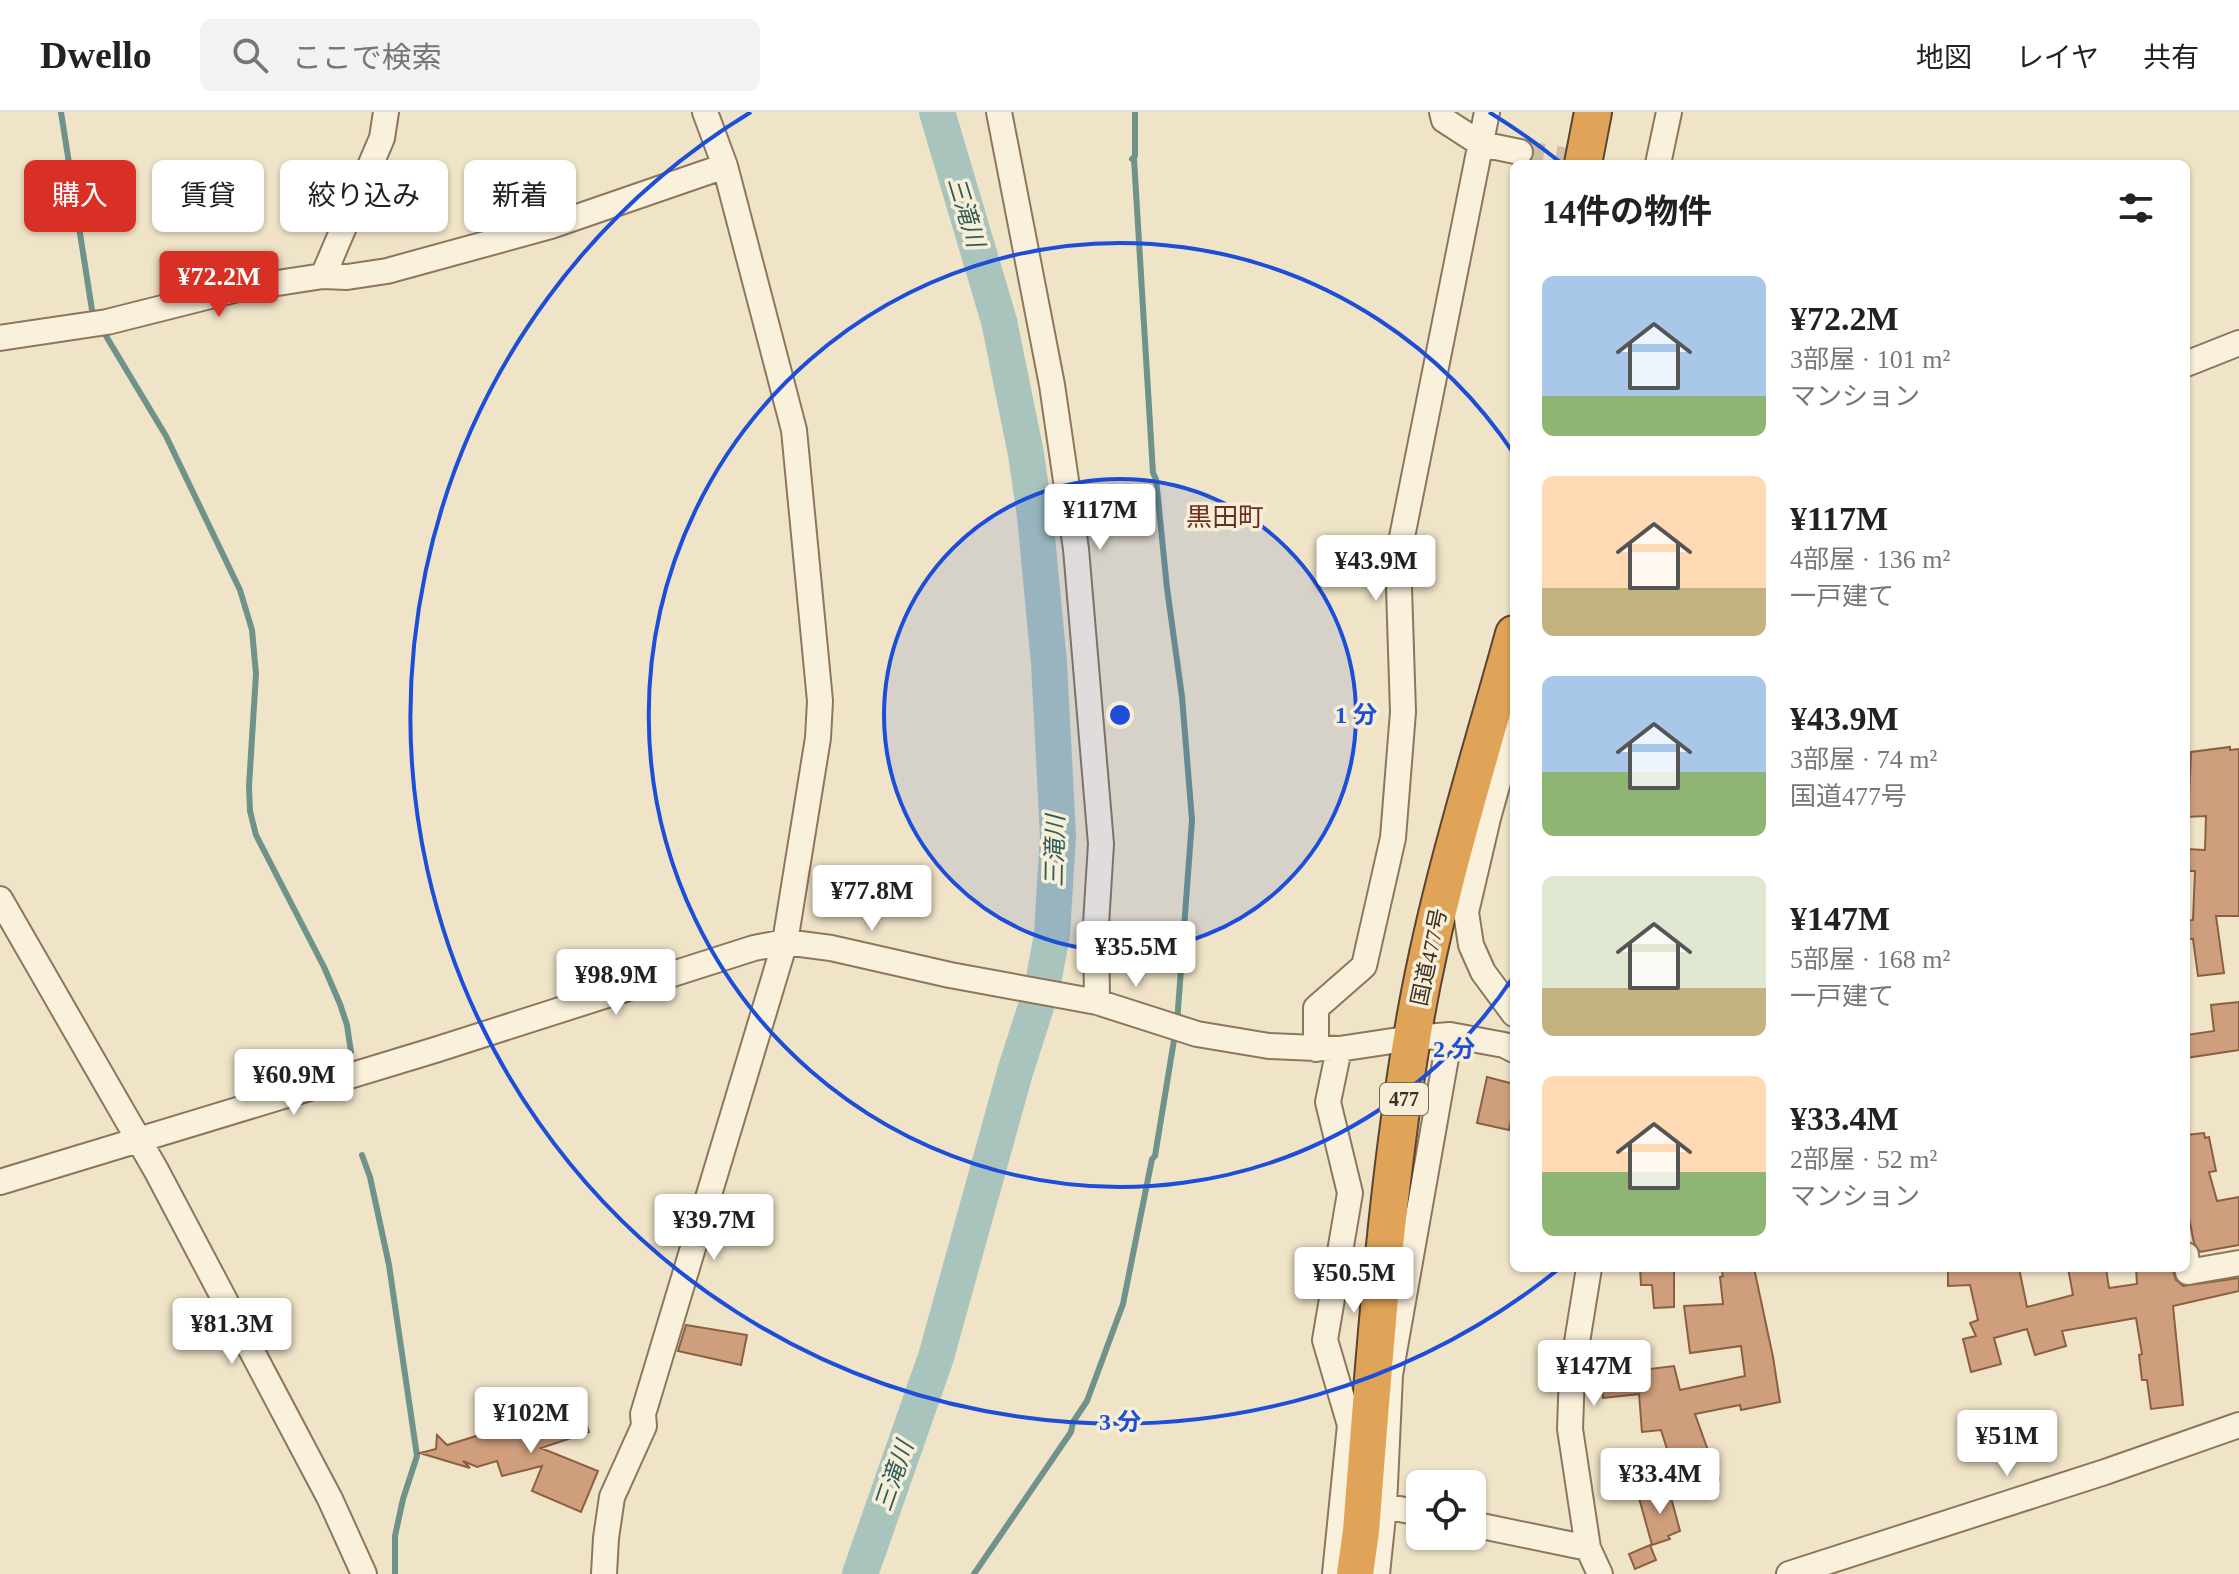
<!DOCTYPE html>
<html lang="ja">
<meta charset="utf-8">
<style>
body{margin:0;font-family:"Times New Roman","Noto Sans JP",serif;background:#f2f2f2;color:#222;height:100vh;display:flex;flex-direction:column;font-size:30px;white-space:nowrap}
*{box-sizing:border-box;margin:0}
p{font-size:26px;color:#767676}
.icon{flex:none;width:44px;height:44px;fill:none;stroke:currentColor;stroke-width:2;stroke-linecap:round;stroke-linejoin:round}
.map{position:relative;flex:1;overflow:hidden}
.drawer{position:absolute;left:1510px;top:48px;width:680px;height:1112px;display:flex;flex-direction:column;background:#fff;border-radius:12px;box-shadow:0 2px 6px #0004}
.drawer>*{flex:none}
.guide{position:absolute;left:24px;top:48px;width:760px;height:72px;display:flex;gap:16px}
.buttons{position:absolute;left:1406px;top:1358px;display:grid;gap:16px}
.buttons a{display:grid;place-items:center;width:80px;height:80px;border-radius:12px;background:#fff;box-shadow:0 2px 6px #0004;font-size:40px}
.price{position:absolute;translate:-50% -68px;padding:0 18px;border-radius:8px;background:#fff;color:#222;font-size:26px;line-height:52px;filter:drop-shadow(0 2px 4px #0008)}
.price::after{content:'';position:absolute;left:50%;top:48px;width:24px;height:18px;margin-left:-12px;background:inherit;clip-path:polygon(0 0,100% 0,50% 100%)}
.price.active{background:#d93025;color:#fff}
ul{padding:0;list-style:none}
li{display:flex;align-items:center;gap:24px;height:200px;padding:0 32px}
li span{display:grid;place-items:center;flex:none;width:224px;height:160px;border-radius:12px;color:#555}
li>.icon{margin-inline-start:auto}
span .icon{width:96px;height:96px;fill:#fffc;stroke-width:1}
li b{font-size:34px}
h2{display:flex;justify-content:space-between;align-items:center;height:96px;padding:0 32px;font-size:34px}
.pill{padding:0 28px;border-radius:12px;background:#fff;box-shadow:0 2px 6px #0004;font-size:28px;line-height:72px}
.pill.active{background:#d93025;color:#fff}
header{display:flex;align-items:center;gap:48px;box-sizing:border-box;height:112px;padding:0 40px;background:#fff;border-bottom:2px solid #e0e0e0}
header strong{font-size:38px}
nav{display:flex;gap:44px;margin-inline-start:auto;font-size:28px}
.search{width:560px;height:72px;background:#f2f2f2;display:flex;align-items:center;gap:20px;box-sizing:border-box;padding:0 28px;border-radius:12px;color:#767676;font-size:30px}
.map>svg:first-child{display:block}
</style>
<header>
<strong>Dwello</strong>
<div class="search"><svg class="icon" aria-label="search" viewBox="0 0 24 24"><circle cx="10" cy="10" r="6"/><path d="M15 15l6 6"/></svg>ここで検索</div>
<nav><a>地図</a><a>レイヤ</a><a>共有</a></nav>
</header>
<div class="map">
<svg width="2239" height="1462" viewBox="0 0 2239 1462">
<rect width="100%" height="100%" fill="#f0e4c8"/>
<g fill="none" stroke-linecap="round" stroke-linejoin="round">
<path stroke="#6f938a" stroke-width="6" d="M61 0 92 198 96 205
M1135 0V44L1132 47H1134L1153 361 1156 367 1167 476 1182 585 1192 708 1177 911
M103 219 166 324 240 478 252 518 256 562 249 674 250 699 256 723 324 855 340 892 347 913 351 940
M362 1043 370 1065 389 1153 417 1344 403 1387 395 1424V1462
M974 1462 1071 1320 1073 1310 1087 1289 1123 1192 1152 1047 1155 1044 1175 922"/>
<path stroke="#a9c4bc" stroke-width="36" d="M860 1462 936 1245 1015 960 1042 876 1052 823 1058 723 1049 551 1035 404 1026 342 999 209 937 0"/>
</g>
<path fill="#cf9f7d" stroke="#8d5f41" stroke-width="2" d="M2230 635V638L2239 637V804H2216L2224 861 2198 864 2193 827H2188L2186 812V809L2193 808 2195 759H2186L2187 737 2205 738 2206 704 2186 705V686H2189L2191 640Z
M2239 890V938L2186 946V923L2214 919 2211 893Z
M1487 965 1514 972V994L1509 1018 1477 1011Z
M2204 1021 2205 1026 2209 1025 2216 1059 2209 1060 2217 1089 2239 1085V1133L2200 1140 2194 1131 2186 1091V1023Z
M1640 1156H1674V1195L1654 1196 1652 1173H1641Z
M1721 1156H1754L1773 1245 1780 1290 1741 1298 1740 1293 1695 1302 1710 1344 1714 1343 1719 1368 1680 1378 1661 1318 1642 1320 1639 1282 1603 1286 1600 1263 1674 1254 1680 1278 1745 1264 1741 1234 1690 1241 1684 1194 1723 1192 1720 1165 1723 1164Z
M1948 1156H2019L2027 1195 2073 1183 2068 1156H2106L2109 1176 2137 1172 2136 1156H2172L2176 1168 2183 1174 2239 1166V1179L2173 1194 2183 1293 2151 1297 2147 1268H2142L2139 1243 2142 1242 2136 1206 2062 1219 2066 1234 2035 1243 2027 1217 1994 1226 2001 1252 1971 1260 1963 1227 1976 1224 1970 1211 1978 1208 1970 1173 1948 1174Z
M686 1213 747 1223 741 1253 678 1239Z
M580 1292 589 1320 541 1336 598 1359 581 1400 532 1379 542 1354 502 1364 497 1349 477 1355 463 1349 470 1356 420 1341 436 1337 437 1323 447 1333Z
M1669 1378 1680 1419 1668 1424 1670 1427 1652 1433 1639 1386Z
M1650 1433 1656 1448 1635 1457 1629 1442Z"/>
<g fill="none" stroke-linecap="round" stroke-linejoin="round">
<path stroke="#ccc0a6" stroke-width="24" stroke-dasharray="24 12" stroke-linecap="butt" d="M1520 40 1592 52"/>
<g stroke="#8d765c" stroke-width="28">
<path id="minor" d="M999 0 1052 273 1076 437 1101 732 1096 812 1097 890
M1442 0 1444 8 1481 32 1520 40
M1658 52 1669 0
M323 164 382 26 386 0
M0 226 107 210 238 177 323 164 347 165 387 159 551 114 725 54
M2186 252 2239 231
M1514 613 1488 706 1466 800 1471 833 1483 860 1514 902
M0 787 156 1058 330 1387 364 1462
M1316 937V896L1364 854 1393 726 1403 600 1398 445 1487 0
M0 1070 435 938 754 836 785 830 831 836 950 863 1097 890 1197 922 1269 934 1339 937 1412 926 1450 923 1504 933 1514 938
M2186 1143 2188 1160 2239 1151
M1589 1156 1572 1261 1570 1317 1588 1436 1600 1462
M1384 1394 1420 1401
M1472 1412 1588 1436
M604 1462 606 1426 612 1385 644 1314 643 1302 785 830 818 626 820 589 794 318 725 54 705 0
M1335 1462 1350 1313 1325 1228 1350 1081 1328 990 1339 937
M1377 1462 1384 1394 1390 1263 1450 923
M1789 1462 2105 1360 2239 1313"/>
</g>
<g stroke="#5b4430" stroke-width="40">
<path id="highway" d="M1583 52 1593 0
M1355 1462 1361 1419C1374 1254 1385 1089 1412 926 1434 789 1477 656 1514 522"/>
</g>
<use href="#minor" stroke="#faf1dc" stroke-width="24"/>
<use href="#highway" stroke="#e0a458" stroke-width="36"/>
</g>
<circle cx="1120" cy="603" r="236" fill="#1d4ed8" fill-opacity=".12"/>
<g fill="none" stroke="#1d4ed8" stroke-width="4">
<circle cx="1120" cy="603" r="236"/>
<path d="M1514 864A472 472 0 1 1 1514 342"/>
<path d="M1560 1156A707 707 0 1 1 751 0M1489 0A707 707 0 0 1 1560 50"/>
</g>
<g text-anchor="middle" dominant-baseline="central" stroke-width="7" stroke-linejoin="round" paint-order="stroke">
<rect fill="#f7eed8" stroke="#756857" stroke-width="2" x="1380" y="971" width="48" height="32" rx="6"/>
<g font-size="20" font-weight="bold" fill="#3d2e20">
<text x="1404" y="987">477</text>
</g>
<g font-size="22" fill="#3d2e20" stroke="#f7eed8">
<text transform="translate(1429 845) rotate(-78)">国道477号</text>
</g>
<g font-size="24" font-style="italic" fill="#2f5d5a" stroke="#f7eed8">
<text transform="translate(966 100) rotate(73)">三滝川</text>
<text transform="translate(1055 739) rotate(-89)">三滝川</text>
<text transform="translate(894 1364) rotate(-71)">三滝川</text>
</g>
<g font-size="26" fill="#6b2e1e" stroke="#f7eed8">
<text x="1225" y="405">黒田町</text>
</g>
</g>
<circle cx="1120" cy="603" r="12" fill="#1d4ed8" stroke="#f7eed8" stroke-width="4"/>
<g font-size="24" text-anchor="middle" font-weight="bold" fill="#1d4ed8" stroke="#f7eed8" stroke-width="7" stroke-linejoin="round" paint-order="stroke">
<text x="1356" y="611">1 分</text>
<text x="1454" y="945">2 分</text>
<text x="1120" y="1318">3 分</text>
</g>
</svg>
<div class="buttons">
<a><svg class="icon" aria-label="locate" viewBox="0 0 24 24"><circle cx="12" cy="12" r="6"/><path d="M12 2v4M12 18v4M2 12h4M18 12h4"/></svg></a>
</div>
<b class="price active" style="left:219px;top:207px">¥72.2M</b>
<b class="price" style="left:1100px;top:440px">¥117M</b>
<b class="price" style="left:1376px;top:491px">¥43.9M</b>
<b class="price" style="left:872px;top:821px">¥77.8M</b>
<b class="price" style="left:1136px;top:877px">¥35.5M</b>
<b class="price" style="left:616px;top:905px">¥98.9M</b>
<b class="price" style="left:294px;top:1005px">¥60.9M</b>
<b class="price" style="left:714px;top:1150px">¥39.7M</b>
<b class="price" style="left:1354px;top:1203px">¥50.5M</b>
<b class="price" style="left:232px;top:1254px">¥81.3M</b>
<b class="price" style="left:1594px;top:1296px">¥147M</b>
<b class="price" style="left:531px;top:1343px">¥102M</b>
<b class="price" style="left:2007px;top:1366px">¥51M</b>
<b class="price" style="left:1660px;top:1404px">¥33.4M</b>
<div class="guide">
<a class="pill active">購入</a>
<a class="pill">賃貸</a>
<a class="pill">絞り込み</a>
<a class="pill">新着</a>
</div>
<section class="drawer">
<h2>14件の物件<svg class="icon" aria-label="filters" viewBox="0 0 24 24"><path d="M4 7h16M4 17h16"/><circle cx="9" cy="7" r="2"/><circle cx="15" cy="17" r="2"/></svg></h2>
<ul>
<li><span style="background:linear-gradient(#a9c7e8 75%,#8fb573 0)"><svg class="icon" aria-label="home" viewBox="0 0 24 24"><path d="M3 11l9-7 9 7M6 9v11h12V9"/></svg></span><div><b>¥72.2M</b><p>3部屋 · 101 m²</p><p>マンション</p></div></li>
<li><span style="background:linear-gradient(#ffd9b3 70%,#c2b280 0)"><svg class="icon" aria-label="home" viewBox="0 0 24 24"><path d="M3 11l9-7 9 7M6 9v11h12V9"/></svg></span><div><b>¥117M</b><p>4部屋 · 136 m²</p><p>一戸建て</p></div></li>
<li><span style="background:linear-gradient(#a9c7e8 60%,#8fb573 0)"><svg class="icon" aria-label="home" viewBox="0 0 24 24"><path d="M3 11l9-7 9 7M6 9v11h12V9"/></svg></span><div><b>¥43.9M</b><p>3部屋 · 74 m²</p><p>国道477号</p></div></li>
<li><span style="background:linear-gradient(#dfe7d0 70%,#c2b280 0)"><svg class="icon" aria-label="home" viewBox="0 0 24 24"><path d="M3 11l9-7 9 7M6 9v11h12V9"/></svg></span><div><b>¥147M</b><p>5部屋 · 168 m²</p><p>一戸建て</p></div></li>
<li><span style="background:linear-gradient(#ffd9b3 60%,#8fb573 0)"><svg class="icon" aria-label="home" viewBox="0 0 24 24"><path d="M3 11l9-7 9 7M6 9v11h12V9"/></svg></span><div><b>¥33.4M</b><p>2部屋 · 52 m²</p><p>マンション</p></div></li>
</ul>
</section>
</div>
